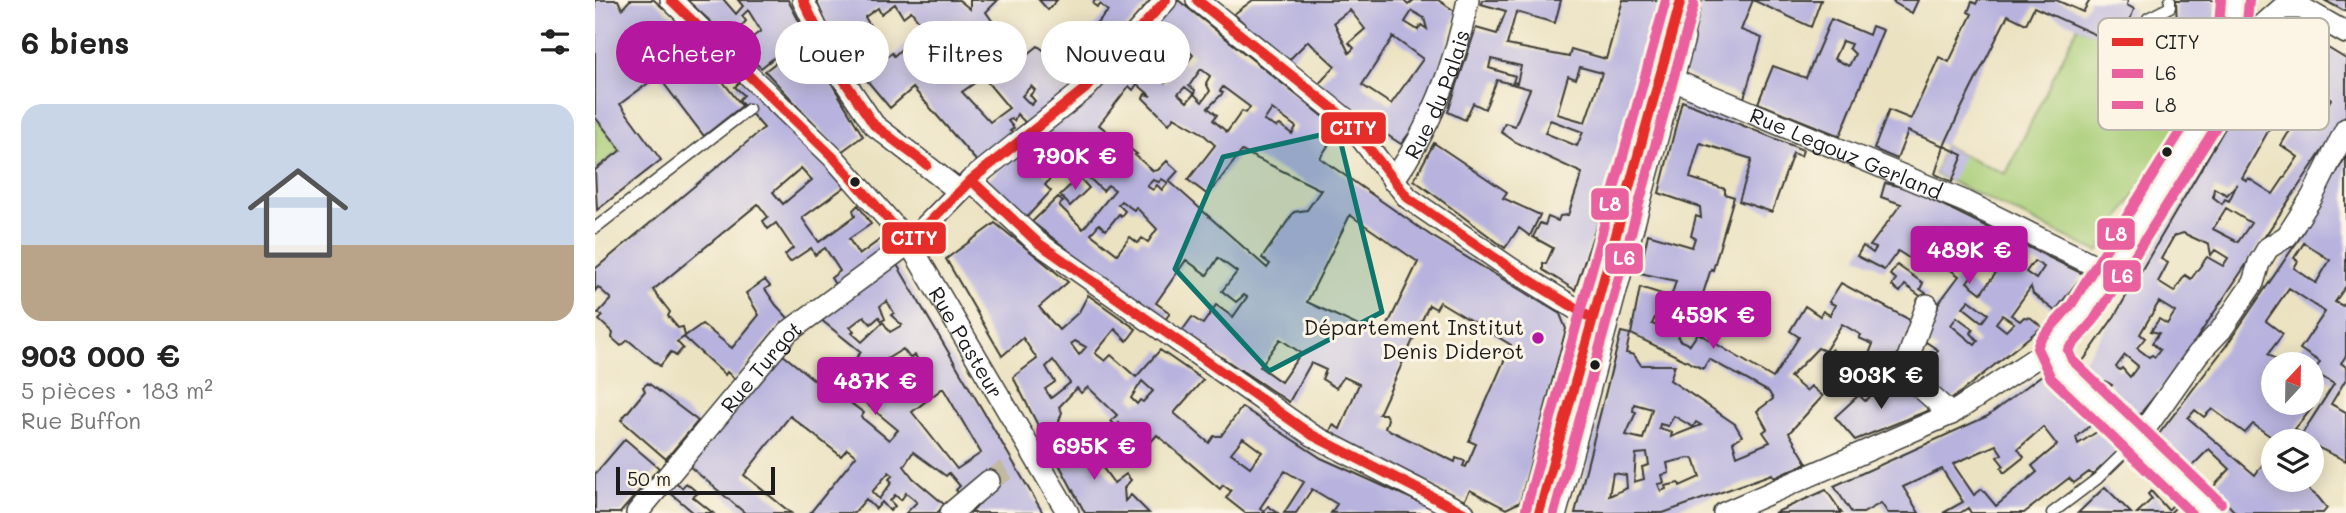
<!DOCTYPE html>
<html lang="fr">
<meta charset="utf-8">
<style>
body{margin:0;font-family:Mali,sans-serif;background:#f2f2f2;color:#222;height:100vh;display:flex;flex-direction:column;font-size:26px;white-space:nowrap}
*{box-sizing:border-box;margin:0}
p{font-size:23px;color:#767676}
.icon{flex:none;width:38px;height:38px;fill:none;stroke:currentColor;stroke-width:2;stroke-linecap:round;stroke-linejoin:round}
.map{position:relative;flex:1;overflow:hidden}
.sheet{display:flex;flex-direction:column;background:#fff;width:595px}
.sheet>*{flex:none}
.guide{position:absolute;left:21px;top:21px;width:665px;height:63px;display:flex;gap:14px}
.needle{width:46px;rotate:22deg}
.fabs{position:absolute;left:1666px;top:352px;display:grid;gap:14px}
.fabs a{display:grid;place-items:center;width:63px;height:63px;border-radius:50%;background:#fff;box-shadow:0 4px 18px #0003;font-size:35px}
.scale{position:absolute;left:21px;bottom:18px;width:159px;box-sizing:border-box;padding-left:7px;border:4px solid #1c1c1c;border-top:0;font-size:19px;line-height:24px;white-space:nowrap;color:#1c1c1c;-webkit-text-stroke:5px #fcf5e5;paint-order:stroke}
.price{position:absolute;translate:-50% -60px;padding:0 16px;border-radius:7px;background:#b5179e;color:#fff;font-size:23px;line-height:46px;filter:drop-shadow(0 2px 4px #0008)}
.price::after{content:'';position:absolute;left:50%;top:42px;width:21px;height:16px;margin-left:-10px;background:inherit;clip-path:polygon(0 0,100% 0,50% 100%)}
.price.active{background:#222;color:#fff}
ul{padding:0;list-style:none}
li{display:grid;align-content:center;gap:14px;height:371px;padding:0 21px}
li span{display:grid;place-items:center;height:217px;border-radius:21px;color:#555}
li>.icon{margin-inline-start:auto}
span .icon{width:126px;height:126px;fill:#fffc;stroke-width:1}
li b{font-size:30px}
h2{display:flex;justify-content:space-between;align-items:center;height:84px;padding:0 21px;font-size:30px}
.tag{padding:0 24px;border-radius:32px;background:#fff;box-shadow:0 4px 18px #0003;font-size:24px;line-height:63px}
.tag.active{background:#b5179e;color:#fff}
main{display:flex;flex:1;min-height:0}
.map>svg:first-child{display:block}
</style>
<main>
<section class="sheet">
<h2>6 biens<svg class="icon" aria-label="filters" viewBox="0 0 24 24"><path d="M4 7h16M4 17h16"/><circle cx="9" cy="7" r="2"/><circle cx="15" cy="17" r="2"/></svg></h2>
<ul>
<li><span style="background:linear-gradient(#c9d6e8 65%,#b9a48a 0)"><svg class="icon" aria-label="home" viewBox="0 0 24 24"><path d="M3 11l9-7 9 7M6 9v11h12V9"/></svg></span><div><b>903 000 €</b><p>5 pièces · 183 m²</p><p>Rue Buffon</p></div></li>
</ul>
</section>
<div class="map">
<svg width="1751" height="513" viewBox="0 0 1751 513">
<rect width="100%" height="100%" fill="#fcf5e5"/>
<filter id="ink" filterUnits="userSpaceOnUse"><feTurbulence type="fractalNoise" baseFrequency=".0143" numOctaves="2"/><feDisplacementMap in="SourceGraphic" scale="14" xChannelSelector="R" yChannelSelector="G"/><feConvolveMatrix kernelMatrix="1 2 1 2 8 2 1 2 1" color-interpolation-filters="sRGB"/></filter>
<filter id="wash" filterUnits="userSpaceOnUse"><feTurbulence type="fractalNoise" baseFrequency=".00686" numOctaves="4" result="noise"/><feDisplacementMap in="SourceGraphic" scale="28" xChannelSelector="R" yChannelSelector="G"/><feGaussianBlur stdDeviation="1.57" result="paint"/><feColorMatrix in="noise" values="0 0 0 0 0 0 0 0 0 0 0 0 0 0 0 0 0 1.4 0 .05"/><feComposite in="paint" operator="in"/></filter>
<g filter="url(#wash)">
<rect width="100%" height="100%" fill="#ebe2c1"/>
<path fill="#a7cd77" stroke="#62744a" stroke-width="2" d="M1483 26 1610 85 1503 252 1340 174 1349 146 1411 174Z
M0 117 26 150 0 170Z"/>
<g id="blocks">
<path fill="#b8b3de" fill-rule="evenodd" d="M0 0H23L27 9 35 0H59L93 30 90 33 147 106 109 136 63 76 25 104 66 160 2 210 0 170 26 150 0 117Z
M92 0H129L141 14 148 6 143 0H193L234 79 268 136 246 152 170 71 183 61 180 57 166 68ZM153 10 166 31 155 39 144 29 151 21 147 16Z
M221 0H364L375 9V0H403L391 12 398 22 385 34 392 42 387 45 394 53 412 35 432 55 443 46 460 59 458 63 463 67 467 61 463 57 471 47 476 52 513 11 505 4 502 7 498 4 500 0H556L470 95 426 131 424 128 430 122 422 114 419 121 416 119 413 121 419 128 415 131 422 134 384 164 318 88 295 108 238 40ZM300 4 308 17 316 11 329 28 299 56 297 53 286 61 266 37 277 29 270 17 283 8 286 14ZM358 52 368 64 352 80 340 66ZM388 77 414 108 395 122 367 92ZM436 86 440 90 435 95 440 101 436 105 427 96Z
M444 0H462L453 10Z
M583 0 744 129 725 158 835 235 965 314 971 329 925 502 911 509 875 490 869 501 741 437 735 431 738 425 745 429 764 384 749 377 741 388 727 379 731 370 716 363 694 402 587 331 597 317 608 324 621 305 638 317 652 297 649 295 641 302 627 291 642 272 623 258 612 275 591 260 561 303 575 313 570 320 469 252 472 249 437 222 463 197 468 202 464 205 488 229 520 190 513 185 508 191 468 153 447 172 455 179 450 185 456 191 431 218 391 182 539 49 554 64 575 41 559 26ZM589 46 598 55 590 65 581 56ZM566 65 577 76 570 83 559 73ZM606 69 615 76 611 83 615 91 607 102 599 94 592 102 583 94 590 87 599 94 600 90 594 86ZM542 84 556 96 550 94 548 98 574 124 579 117 607 133 620 145 593 180 613 195 647 151 726 190 712 210 699 212 667 258 675 264 672 268 574 181 583 171 572 161 563 170 558 171 540 155 542 154 504 125 534 86 538 90ZM628 87 655 107 651 113 647 111 632 132 618 120 622 115 613 108 628 93 625 91ZM677 109 701 127 697 134 685 125 681 127 669 121ZM567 179 573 183 567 190 562 185 558 190 552 186 558 180 564 182ZM526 201 539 210 541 207 562 229 553 242 547 238 543 243 535 237 522 254 496 234 504 224 511 230 524 214 526 216 530 211 523 204ZM755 215 823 262 787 337 712 302ZM845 302 916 345 874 441 881 444 871 467 868 466 870 461 861 458 860 462 790 428 793 419 790 414H784L834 305 841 309ZM685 339 706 353 686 382 665 367Z
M658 0H808L813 5 819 0H843L861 12 842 78 822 123 806 144 720 88 740 66 713 41 691 63 639 14ZM755 10 770 29 754 43 759 48 754 53 739 22ZM817 11 829 18 832 29 826 25 823 30 810 22ZM798 37 828 59 796 104 767 85Z
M887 0H966L960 23 921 12 912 45 974 57 976 49 1011 59 1028 0H1065L1071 3 1043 101 980 290 948 270V263L951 264 958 248 938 237 945 223 950 225 953 217 963 221 965 216 973 215 987 173 922 143 906 132 910 123 920 126 935 89 902 80 890 109 878 103 870 120 853 112 881 28 902 34 911 11 886 4ZM896 59 926 66 922 83 918 82 920 76 894 68ZM985 67 1007 73 990 122 962 114 973 76 981 79ZM955 120 988 132 982 146 950 133Z
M1107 0H1226L1216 27 1158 0 1146 30 1167 38 1149 98 1090 74Z
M1300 0H1323L1317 13 1298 2Z
M1383 0H1461L1488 12 1495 0H1533L1532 5 1539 9 1531 31 1576 48 1582 28 1581 0H1619L1621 40 1610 85 1521 45 1528 31 1516 25 1510 39 1439 7 1431 24 1413 15 1365 111 1349 146 1368 155 1357 182 1340 174 1349 146 1313 131 1302 159 1279 149 1294 110 1316 119 1344 57 1354 62 1377 14 1373 12 1377 2 1381 4Z
M1729 0H1751V12Z
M1236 19 1274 35 1277 26 1288 30 1245 136 1163 103 1178 66 1211 78ZM1247 41 1256 44 1254 48 1260 54 1254 66 1239 59Z
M1695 25 1751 59V115L1578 374 1536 425 1507 397 1517 385 1510 381 1501 391 1481 371 1519 317 1690 26ZM1701 61 1724 76 1717 86 1736 99 1717 131 1702 122 1692 135 1686 145 1703 157 1678 194 1653 178 1652 181 1647 178 1690 101 1681 96 1684 91 1690 94 1704 68 1698 65ZM1642 184 1634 201 1630 199 1627 204 1618 197 1619 188 1632 195ZM1631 208 1656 223 1643 242 1618 229ZM1588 233 1614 245 1616 255 1620 250 1633 258 1628 266 1612 257 1596 279 1590 275 1579 292 1563 282 1573 263 1566 259 1579 236ZM1564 302 1580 312 1572 324 1564 319 1556 331 1564 333 1557 343 1565 350 1560 357 1557 355 1554 357 1542 348 1550 338 1545 334ZM1530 355 1543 366 1535 377 1527 368 1525 370 1521 367Z
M148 78 251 186 207 218 224 242 260 216 258 210 263 205 276 224 254 239 264 255 286 239 293 249 241 286 236 278 245 271 230 248 220 255 216 248 195 262 190 255 198 248 181 223 173 229 168 221 173 217 163 204 58 290 75 312 73 316 83 328 88 327 90 336 107 324 137 348 164 315 151 293 170 280 175 286 170 289 181 305 194 319 181 329 140 379 132 372 130 375 89 337 82 342 88 348 81 356 76 352 65 366 33 340 26 346 17 338 18 333 4 320 8 316 3 313 16 299 3 287 0 291V269L169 128 144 100 149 95 140 87ZM206 168 217 180 188 204 178 192Z
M1087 101 1208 150 1206 156 1198 153 1177 212 1144 201 1157 159 1105 143 1095 178 1130 189V194L1139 197 1118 270 1116 269 1104 306 1093 303 1082 332 1084 340 1095 345 1103 333 1178 378 1204 337 1195 331 1210 306 1225 316 1228 311 1235 315 1240 305 1234 302 1246 283 1317 321 1297 376 1282 366 1278 373 1282 376 1274 385 1269 382 1261 390 1230 355 1237 349 1245 357 1249 353 1262 369 1272 359 1278 344 1264 338 1266 335 1247 324 1230 351 1223 348 1195 377 1211 391 1216 386 1228 396 1194 433 1212 463 1179 478 1177 474 1068 513H980L1026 332 1035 334 1031 353 1039 355 1046 365H1080L1075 380 1140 424 1147 436 1138 442 1142 456 1175 442 1168 432 1172 429 1162 411 1178 399 1174 392 1114 359 1108 369 1036 334 1045 287 1076 297 1081 281 1045 273 1053 234 1097 247 1100 238 1096 236 1101 216 1106 218 1105 207 1064 193ZM1061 315 1078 321 1073 335 1068 333 1069 329 1057 324ZM1039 404 1057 409 1048 439 1031 435 1041 412 1038 411ZM1079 416 1098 427 1101 422 1106 425 1076 437 1077 432 1064 428 1065 424 1073 426ZM1052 453 1054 465 1047 467 1049 479 1039 482 1041 454ZM1093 458 1099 459 1105 477 1085 486 1084 483 1070 486 1071 489 1066 491 1063 484 1069 483 1067 475 1074 473 1072 463ZM1018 473 1031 475 1032 488 1014 496Z
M839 143 912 192 908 198 945 215 935 236 924 228 910 248 819 180Z
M1751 156V286L1740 302 1748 306 1751 302V356L1746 363 1751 367V379L1736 404 1751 412V461L1722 447 1717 457V441H1682L1658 424 1650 433 1617 409 1609 417 1600 410 1593 418 1660 475 1678 450V480H1704L1703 485 1705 483 1723 497 1732 508 1728 513H1641L1617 488 1635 469 1614 449 1596 467 1564 434 1631 346 1704 239ZM1709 243 1735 260 1721 283 1699 268 1703 261 1699 258ZM1694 288 1730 312 1705 349 1725 362 1719 372 1739 384 1707 434 1700 429 1717 408 1707 402H1678V364H1687L1673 354 1688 334 1671 321Z
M484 177 494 188 475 206 465 195Z
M1290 183 1315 189 1488 274 1460 311 1438 294 1436 287 1416 315 1425 321 1429 317 1436 318 1447 327 1352 403 1316 365 1325 371 1343 350 1325 338 1334 316 1364 276 1321 245 1319 247 1333 257 1326 266 1303 251 1289 270 1262 256 1268 246 1278 253 1281 248 1275 246 1306 204 1286 197ZM1390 258 1404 269 1386 293 1372 282ZM1439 261 1449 267 1441 279 1431 272ZM1374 300 1393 314 1387 322 1368 307ZM1407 315 1419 323 1411 331 1401 323ZM1362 317 1378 329 1376 333 1383 341 1380 345 1356 325Z
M400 223 473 282 444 307 464 330 484 312 493 295 541 329 532 341 520 329 500 353 510 361 516 355 541 377 565 350 608 380 579 413 614 443 619 436H626L647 407 726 458 848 513H736L742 504 717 489 701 513H689L709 482 690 471 665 508 669 511 673 506 683 513H650L631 498 636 491 628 485 625 489 562 435 546 453 524 423 521 426 516 421 522 415 493 387 486 393 482 388 464 407 467 412 464 421 466 427 450 439 418 377 442 359 428 338 407 356 351 259ZM480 341 491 347 484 355 476 344ZM458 360 475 383 456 398 450 389 460 382 451 367ZM547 381 558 391 548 402 545 400 542 404 536 398ZM648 438 667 452 655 467 636 453Z
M301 263 448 513H376L387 501 364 494 361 490 365 486 354 473 351 476 318 452 309 466 318 478 350 505 342 513H311L322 502 311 493 306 500 300 495 295 501 300 506 295 511 287 502 281 509 271 499 259 513H215L261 456 252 449 246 456 195 416 149 475 196 513H150L94 466 188 355 243 399 245 395 269 413 266 417 294 440 303 430 250 386 268 364 261 358 266 352 225 319ZM292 301 299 313 296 315 307 325 295 332 288 322 267 342 257 333 259 331 255 327 269 316 276 324 284 317 287 321 290 319 285 306ZM308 349 315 358 320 355 325 363 306 378 287 362ZM348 388 386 453 362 469 317 412ZM294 472 298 475 294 479 297 482 284 499 277 492Z
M1302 265 1328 283 1325 289 1335 296 1328 298 1310 285 1305 292 1297 286 1301 279 1295 275Z
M1452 371 1504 419 1481 437 1483 444 1511 426 1530 445 1498 475 1494 472 1479 483 1474 478 1429 513H1376L1373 508 1365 513H1348L1368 502 1347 469 1308 487 1324 513H1293L1286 503 1268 513H1257L1239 486 1393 416ZM1448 427 1462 445 1437 466 1442 472 1401 506 1387 489 1379 495 1358 464 1401 445 1407 454 1402 457 1409 466 1406 468 1409 473 1429 457 1423 449Z
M53 383 103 421 71 459 26 420 50 391 48 387Z
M1308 384 1337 409 1260 440 1240 417 1264 395 1270 401 1283 390 1290 389 1292 393Z
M30 439 64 468 25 513H0V474Z
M476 440 482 443 492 442 496 447 494 449 519 483 531 474 536 480 529 488 530 501 536 495 554 513H490L458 453Z
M81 482 87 488 91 483 103 493 98 497 118 513H99L73 491Z
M1510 487 1536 513H1483Z
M1231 490 1247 513H1179L1193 507Z
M1556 491 1573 510 1579 504 1581 507 1575 513H1542L1557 499 1553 494Z"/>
</g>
</g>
<g filter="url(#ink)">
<use href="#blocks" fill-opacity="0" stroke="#3b3a35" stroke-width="2"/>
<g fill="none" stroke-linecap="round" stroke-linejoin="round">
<path stroke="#c2baa0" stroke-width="21" stroke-dasharray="21 10" stroke-linecap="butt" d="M394 481 420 464"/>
<g stroke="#3b3a35" stroke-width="13">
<path id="lane" d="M1553 18 1575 7V0
M0 228 154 109
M1457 513 1502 479 1542 440"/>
</g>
<g stroke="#3b3a35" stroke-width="24">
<g id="street">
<path id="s1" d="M76 0 239 158 314 243 473 513"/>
<path d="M208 0 242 70 279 125 364 191"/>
<path d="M602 0 752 120 813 198 915 268 1007 325"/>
<path d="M1695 1 1751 33"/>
<path d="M1635 68 1640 0"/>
<path id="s2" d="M1066 75 1371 202 1513 272"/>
<path d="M376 180 442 242 717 435 869 513"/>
<path id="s3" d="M798 181C836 127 860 65 873 0"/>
<path d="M1332 305 1308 372 1356 414"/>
<path d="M1456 348 1466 368 1616 513"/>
<path d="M1542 440 1603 354 1626 330 1658 283 1664 263 1673 248 1692 236 1717 197 1751 129"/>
<path id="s4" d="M42 513 193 332 314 243 376 180 491 88 571 0"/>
<path d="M356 513 394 481"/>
<path d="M944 513 1086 0"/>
<path d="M961 513 1089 38"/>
<path d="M1129 513 1356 414 1456 348 1487 313 1586 160 1635 70 1661 31 1687 8H1707"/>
</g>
</g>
<use href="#lane" stroke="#fff" stroke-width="10"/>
<use href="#street" stroke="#fff" stroke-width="21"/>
<g stroke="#fcf5e5" stroke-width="16">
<path id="bus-1" d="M76 0 239 158 314 243 376 180 491 88 571 0
M208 0 242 70 279 125 332 165
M602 0 752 120 813 198 915 268 996 318
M376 180 442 242 717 435 869 513
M944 513 1086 0"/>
</g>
<g stroke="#fcf5e5" stroke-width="16">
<path id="bus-2" d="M1626 503 1477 360 1473 350 1499 320 1621 127 1647 76 1654 1
M959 513 1099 4"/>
</g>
<g stroke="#fcf5e5" stroke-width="16">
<path id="bus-3" d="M931 509 1071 0
M1596 513 1456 378 1442 348 1445 340 1476 305 1597 113 1621 66 1626 0"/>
</g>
<use href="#bus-1" stroke="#e52e29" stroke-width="10"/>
<use href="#bus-2" stroke="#ea619f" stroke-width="10"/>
<use href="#bus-3" stroke="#ea619f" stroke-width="10"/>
</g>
</g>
<path fill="#0f766e" fill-opacity="0.2" stroke="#0f766e" stroke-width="5" stroke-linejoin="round" d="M743 131 787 312 674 371 580 269 628 157Z"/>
<g fill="#1c1c1c" stroke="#fcf5e5" stroke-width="2.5">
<circle cx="1572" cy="152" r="6"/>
<circle cx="260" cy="182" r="6"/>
<circle cx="1000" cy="365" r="6"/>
</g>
<circle fill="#b5179e" stroke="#fcf5e5" stroke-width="2.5" cx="943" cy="338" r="7"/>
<g text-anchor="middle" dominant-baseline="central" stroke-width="6" stroke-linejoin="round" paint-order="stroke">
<g font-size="21" fill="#1c1c1c" stroke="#fcf5e5">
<text stroke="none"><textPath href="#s3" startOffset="98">Rue du Palais</textPath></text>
<text stroke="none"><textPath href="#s2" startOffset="201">Rue Legouz Gerland</textPath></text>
<text stroke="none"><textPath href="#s1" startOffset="455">Rue Pasteur</textPath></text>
<text stroke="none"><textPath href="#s4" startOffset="192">Rue Turgot</textPath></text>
</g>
<g font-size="21" fill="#1c1c1c" stroke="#fcf5e5" text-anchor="end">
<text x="929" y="326">Département Institut<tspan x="929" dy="24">Denis Diderot</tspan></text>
</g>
</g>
<rect x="1503" y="18" width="231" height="112" rx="10" fill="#fcf5e5" stroke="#b9b4a9" stroke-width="2"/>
<rect x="1517" y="38" width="31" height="8" fill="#e52e29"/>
<rect x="1517" y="69" width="31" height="9" fill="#ea619f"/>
<rect x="1517" y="101" width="31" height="8" fill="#ea619f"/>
<g font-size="19" fill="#1c1c1c">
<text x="1560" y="49">CITY</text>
<text x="1560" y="80">L6</text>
<text x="1560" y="112">L8</text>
</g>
<g stroke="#fcf5e5" stroke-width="2.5">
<rect x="725" y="111" width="67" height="34" rx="7" fill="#e52e29"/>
<rect x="995" y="187" width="40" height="34" rx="7" fill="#ea619f"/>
<rect x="1501" y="217" width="40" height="34" rx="7" fill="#ea619f"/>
<rect x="286" y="221" width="66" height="34" rx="7" fill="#e52e29"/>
<rect x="1009" y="242" width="40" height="33" rx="7" fill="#ea619f"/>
<rect x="1507" y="259" width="40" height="34" rx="7" fill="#ea619f"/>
</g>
<g font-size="19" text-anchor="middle" font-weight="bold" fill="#fff">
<text x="758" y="135">CITY</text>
<text x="1015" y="211">L8</text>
<text x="1521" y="241">L8</text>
<text x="319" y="245">CITY</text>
<text x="1029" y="265">L6</text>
<text x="1527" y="283">L6</text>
</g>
</svg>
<div class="fabs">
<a><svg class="needle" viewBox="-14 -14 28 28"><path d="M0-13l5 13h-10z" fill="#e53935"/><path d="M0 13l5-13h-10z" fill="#767676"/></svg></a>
<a><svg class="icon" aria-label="layers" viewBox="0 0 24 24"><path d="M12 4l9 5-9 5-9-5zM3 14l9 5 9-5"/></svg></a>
</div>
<div class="scale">50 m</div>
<b class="price" style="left:480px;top:192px">790K €</b>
<b class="price" style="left:1374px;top:286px">489K €</b>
<b class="price" style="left:1118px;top:351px">459K €</b>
<b class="price active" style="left:1286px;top:411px">903K €</b>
<b class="price" style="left:280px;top:417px">487K €</b>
<b class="price" style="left:499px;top:482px">695K €</b>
<div class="guide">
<a class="tag active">Acheter</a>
<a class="tag">Louer</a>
<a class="tag">Filtres</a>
<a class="tag">Nouveau</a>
</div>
</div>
</main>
